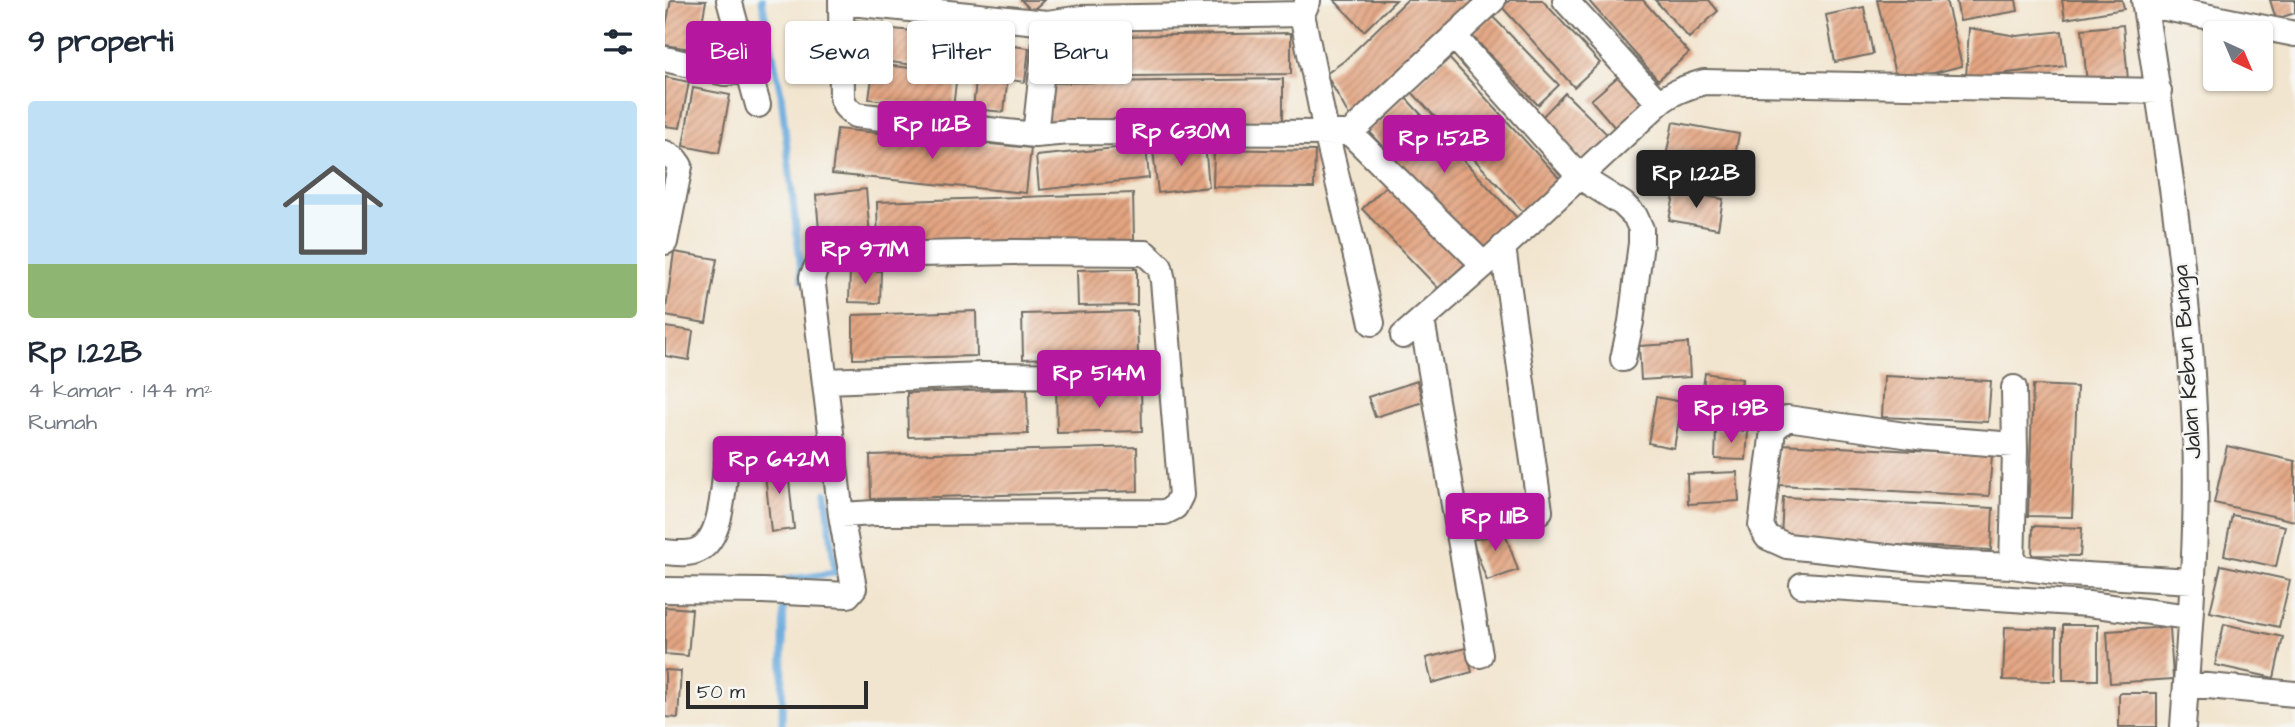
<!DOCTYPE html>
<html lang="id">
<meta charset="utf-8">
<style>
body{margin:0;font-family:"Architects Daughter",sans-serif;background:#f2f2f3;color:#1f2937;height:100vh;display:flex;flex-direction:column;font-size:26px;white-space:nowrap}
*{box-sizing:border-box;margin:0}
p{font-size:23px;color:#747a83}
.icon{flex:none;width:38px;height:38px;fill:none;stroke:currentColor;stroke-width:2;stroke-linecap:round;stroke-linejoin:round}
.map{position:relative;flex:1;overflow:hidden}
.sheet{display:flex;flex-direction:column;background:#fff;width:665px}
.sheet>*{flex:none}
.guide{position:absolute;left:21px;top:21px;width:665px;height:63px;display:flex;gap:14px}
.needle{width:46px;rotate:136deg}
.controls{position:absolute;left:1538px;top:21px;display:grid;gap:14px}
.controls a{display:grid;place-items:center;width:70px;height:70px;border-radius:7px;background:#fff;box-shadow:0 2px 5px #0004;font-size:35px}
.scale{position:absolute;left:21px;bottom:18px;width:182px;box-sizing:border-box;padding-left:7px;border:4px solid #2b2b2b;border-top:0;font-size:19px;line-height:24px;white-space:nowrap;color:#2b2b2b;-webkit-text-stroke:5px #f6f6f2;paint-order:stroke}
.price{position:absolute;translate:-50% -60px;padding:0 16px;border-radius:7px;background:#b5179e;color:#fff;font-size:23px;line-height:46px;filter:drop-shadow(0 2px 4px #0008)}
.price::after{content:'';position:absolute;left:50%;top:42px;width:21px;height:16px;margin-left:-10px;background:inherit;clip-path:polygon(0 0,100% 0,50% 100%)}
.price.active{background:#222;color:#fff}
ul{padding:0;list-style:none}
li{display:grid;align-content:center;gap:14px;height:371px;padding:0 28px}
li span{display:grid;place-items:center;height:217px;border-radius:7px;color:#555}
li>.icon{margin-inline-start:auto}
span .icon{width:126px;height:126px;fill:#fffc;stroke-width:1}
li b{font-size:30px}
h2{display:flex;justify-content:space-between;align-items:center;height:84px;padding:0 28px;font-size:30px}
.pill{padding:0 24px;border-radius:7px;background:#fff;box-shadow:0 2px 5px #0004;font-size:24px;line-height:63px}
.pill.active{background:#b5179e;color:#fff}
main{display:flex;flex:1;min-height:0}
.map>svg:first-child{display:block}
</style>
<main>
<section class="sheet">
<h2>9 properti<svg class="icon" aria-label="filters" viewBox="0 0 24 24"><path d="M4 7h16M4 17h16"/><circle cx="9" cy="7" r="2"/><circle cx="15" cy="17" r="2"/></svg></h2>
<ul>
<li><span style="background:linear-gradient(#bfe0f5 75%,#8fb573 0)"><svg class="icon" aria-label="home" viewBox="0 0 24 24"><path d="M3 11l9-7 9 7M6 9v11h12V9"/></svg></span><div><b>Rp 1.22B</b><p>4 kamar · 144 m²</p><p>Rumah</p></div></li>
</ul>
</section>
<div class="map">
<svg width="1630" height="727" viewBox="0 0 1630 727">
<defs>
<pattern id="building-hatch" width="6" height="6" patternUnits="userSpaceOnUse" patternTransform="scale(1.75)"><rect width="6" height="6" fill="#e3a481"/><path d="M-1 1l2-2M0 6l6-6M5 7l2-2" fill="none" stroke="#b8866a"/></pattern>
</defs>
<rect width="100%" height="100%" fill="#f6f6f2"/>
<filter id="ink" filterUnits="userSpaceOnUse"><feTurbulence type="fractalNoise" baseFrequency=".0143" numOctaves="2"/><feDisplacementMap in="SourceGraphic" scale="14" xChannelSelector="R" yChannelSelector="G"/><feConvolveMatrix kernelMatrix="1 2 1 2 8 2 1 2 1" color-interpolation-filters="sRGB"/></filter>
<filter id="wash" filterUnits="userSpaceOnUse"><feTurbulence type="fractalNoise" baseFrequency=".00686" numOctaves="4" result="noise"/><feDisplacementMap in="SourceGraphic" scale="28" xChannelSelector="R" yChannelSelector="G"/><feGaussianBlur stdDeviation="1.57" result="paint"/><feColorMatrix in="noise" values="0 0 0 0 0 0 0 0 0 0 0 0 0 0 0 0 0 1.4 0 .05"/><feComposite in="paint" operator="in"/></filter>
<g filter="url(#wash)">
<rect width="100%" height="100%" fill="#f2e5cf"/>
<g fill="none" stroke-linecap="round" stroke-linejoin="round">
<path stroke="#69aadd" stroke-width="7" d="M97 0 116 94 137 280
M117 727 119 580 170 573 161 493"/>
</g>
<g id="blocks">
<path fill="url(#building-hatch)" d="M6 0 41 1 32 50 0 45V30Z
M356 0H379L367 11Z
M669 0H731L699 31Z
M742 0H813L687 121 661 74 679 61Z
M845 0H877L935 63 909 87 837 7Z
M923 0H978L1024 53 993 80Z
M990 0H1044L1053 11 1024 38Z
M1212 0H1281L1297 66 1232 82Z
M1291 0H1351L1353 11 1295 21Z
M1397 0H1457L1459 9 1400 19Z
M1605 0H1630V13L1611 19Z
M1199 7 1208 54 1170 62 1161 15Z
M826 15 894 85 873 105 806 35Z
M186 20 220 24 216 59 181 55Z
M1458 25 1463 80 1422 84 1417 29Z
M1304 28 1352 36 1397 31 1401 66 1301 78Z
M228 29 278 34 274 68 224 62Z
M286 30 310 33 305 70 281 67Z
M626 33V74L387 77V37Z
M314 44 334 47 331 76 311 74Z
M340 45 364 48 360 82 336 79Z
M782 56 897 181 861 215 745 90Z
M209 64 292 73 288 109 204 99Z
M956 74 982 104 952 130 926 100Z
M0 77 24 82 15 128 0 126Z
M618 79V120L380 124 379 83Z
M311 81 342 84 339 112 308 109Z
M28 88 65 95 54 153 18 146Z
M900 93 949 141 924 167 875 119Z
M739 96 854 220 818 255 703 130Z
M1008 122 1074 134 1065 183 998 171Z
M172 129 366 148 361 193 167 174Z
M540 144 544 187 493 193 488 150Z
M481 145 484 178 374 190 371 156Z
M549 149 650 151 649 188 548 187Z
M726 181 803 261 774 289 697 209Z
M201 189 205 237 155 242 151 195Z
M1010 191 1058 199 1053 229 1004 220Z
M468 193 469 240 213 249 212 202Z
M9 252 52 259 41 323 0 316Z
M447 269H472V305L413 306 412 270Z
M185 270 216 271 215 303 184 302Z
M311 311 312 356 188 359V315Z
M472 311 473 355 358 359 357 314Z
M0 327 28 331 24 360 0 356Z
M1023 343 1025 377 976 380 974 346Z
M1040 373 1077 379 1071 422 1034 417Z
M1219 376 1326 381 1323 422 1217 417Z
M752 381 758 402 710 417 703 397Z
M1368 385 1412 387 1407 517 1363 516Z
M476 386 477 431 392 433 391 388Z
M362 389 363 434 243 437 242 393Z
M991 397 1017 402 1009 448 983 443Z
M1051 429 1083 431 1081 460 1050 459Z
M1116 444 1327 455 1324 496 1114 485Z
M1562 446 1630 461V521L1549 503Z
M472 447 473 491 206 499 205 455Z
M122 461 129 529 106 532 99 463Z
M1072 472 1074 501 1023 504 1022 474Z
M1118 497 1328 508 1326 550 1116 539Z
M1567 515 1620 526 1611 567 1559 555Z
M837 525 853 570 822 581 806 537Z
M1368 526 1417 528 1415 556 1367 555Z
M1556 565 1625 580 1614 627 1545 612Z
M0 607 27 609 23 656 0 654Z
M1559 624 1618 637 1609 678 1550 665Z
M1398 625H1433V680H1398Z
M1340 627 1391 629 1390 681 1338 680Z
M1505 627 1508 679 1445 683 1442 631Z
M801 648 807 672 767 683 761 658Z
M0 670 16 671 13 718 0 717Z
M1454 693H1492V727H1454Z"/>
</g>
</g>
<g filter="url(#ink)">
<use href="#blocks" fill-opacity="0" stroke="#716c64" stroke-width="2"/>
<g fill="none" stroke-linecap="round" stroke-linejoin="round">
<g stroke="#716c64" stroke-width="28">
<path id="minor" d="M64 0 93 105
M176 0 177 98 181 107 190 115 370 135 404 132 685 133 819 265
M900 0 994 103
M1479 0C1499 136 1523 272 1529 410 1535 515 1525 622 1518 727
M643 1 637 14 661 132 707 323
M176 2 382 23 417 18 637 14
M1480 4 1630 34
M789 36 915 177 958 204 970 216 976 229V243L966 322 958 359
M0 59 60 73 83 70
M685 133 828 0
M370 135 382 23
M0 153 10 159 15 166 0 242
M757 320 815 655
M738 336 819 265 994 103C1007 92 1022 87 1039 82L1494 91
M161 381 317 375 505 376
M1349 445 1260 438 1122 418 1108 430 1096 526 1102 537 1122 546 1277 563 1347 566 1403 574 1528 581
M793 529 870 515 875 511 838 247
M0 552C11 553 23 555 33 550 57 539 58 490 61 467
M1347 566 1350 451 1349 388
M1137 585 1423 604 1525 617
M0 590 98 591 183 595 189 588 176 515 147 277 154 262 160 256 349 252 480 253 495 267 498 281 516 495 510 507 500 512 210 513 176 515
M1521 684 1630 694"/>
</g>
<use href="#minor" stroke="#fff" stroke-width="24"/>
</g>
</g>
<g text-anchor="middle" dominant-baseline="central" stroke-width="5" stroke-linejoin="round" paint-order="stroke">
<g font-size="23" fill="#2b2b2b" stroke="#f6f6f2">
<text transform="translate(1522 362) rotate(-94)">Jalan Kebun Bunga</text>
</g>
</g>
</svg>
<div class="controls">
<a><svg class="needle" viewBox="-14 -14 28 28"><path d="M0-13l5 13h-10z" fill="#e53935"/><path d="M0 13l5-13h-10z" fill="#747a83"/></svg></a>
</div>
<div class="scale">50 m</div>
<b class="price" style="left:267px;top:161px">Rp 1.12B</b>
<b class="price" style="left:516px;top:168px">Rp 630M</b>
<b class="price" style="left:779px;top:175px">Rp 1.52B</b>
<b class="price active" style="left:1031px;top:210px">Rp 1.22B</b>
<b class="price" style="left:200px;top:286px">Rp 971M</b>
<b class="price" style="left:434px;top:410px">Rp 514M</b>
<b class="price" style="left:1066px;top:445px">Rp 1.9B</b>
<b class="price" style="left:114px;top:496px">Rp 642M</b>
<b class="price" style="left:830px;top:553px">Rp 1.11B</b>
<div class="guide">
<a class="pill active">Beli</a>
<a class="pill">Sewa</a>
<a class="pill">Filter</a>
<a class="pill">Baru</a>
</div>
</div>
</main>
